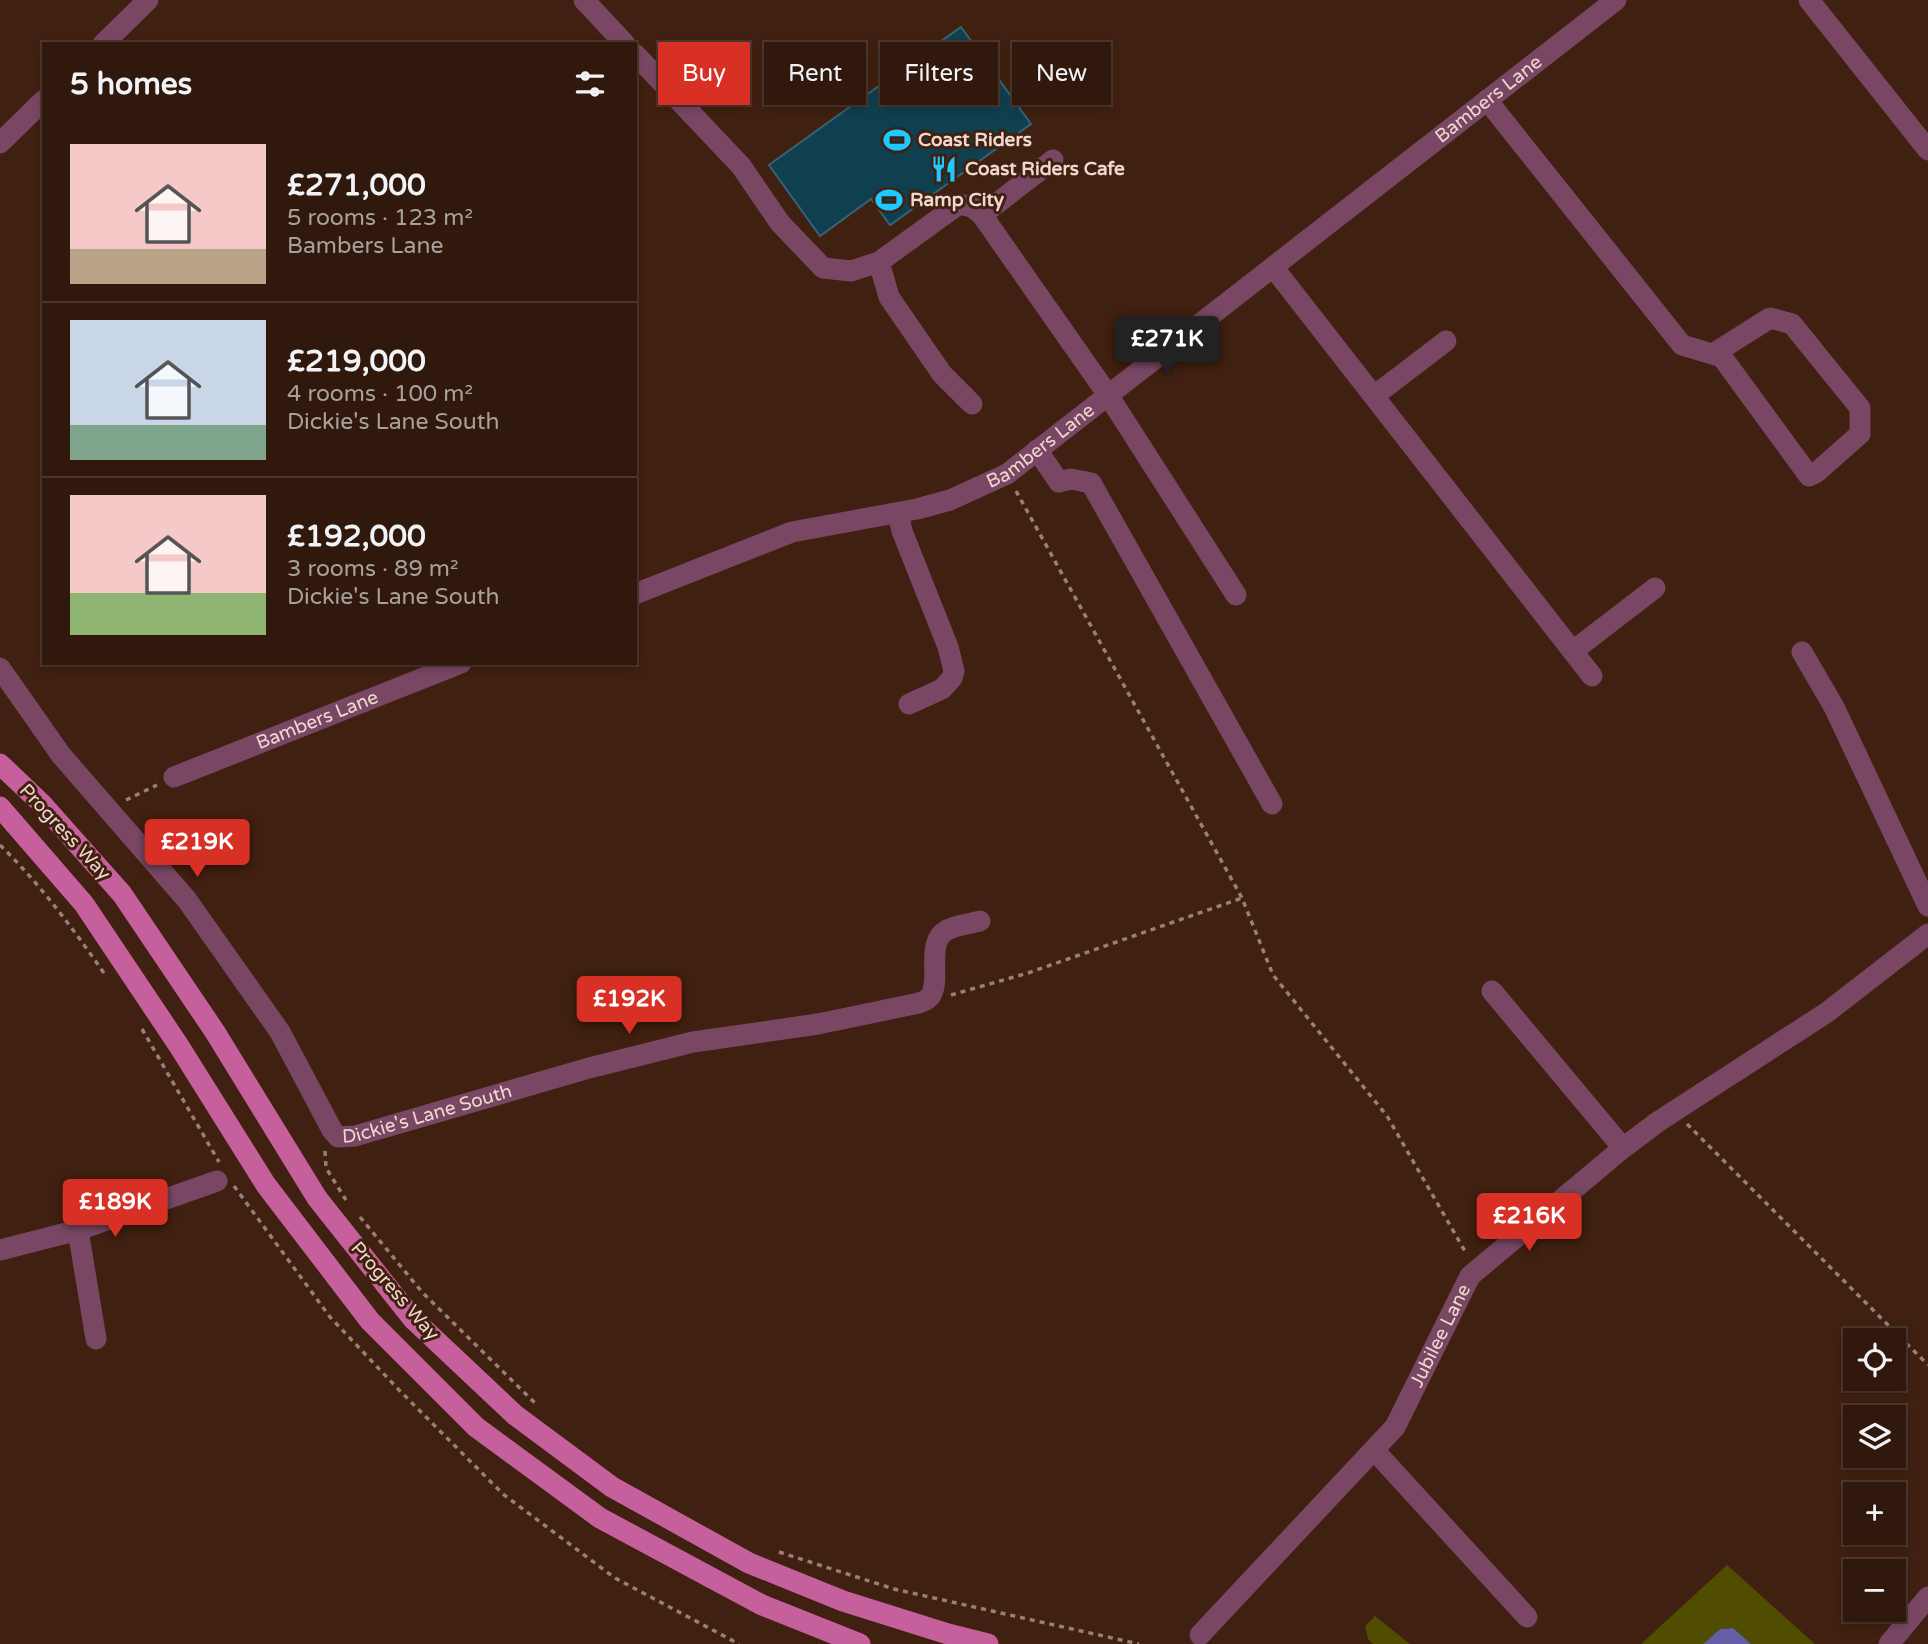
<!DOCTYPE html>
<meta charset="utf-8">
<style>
body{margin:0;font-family:"Varela Round",sans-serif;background:#3c251a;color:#f1f3f6;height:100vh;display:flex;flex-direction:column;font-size:26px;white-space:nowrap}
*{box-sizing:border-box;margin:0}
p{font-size:23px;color:#a8a09d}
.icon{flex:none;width:38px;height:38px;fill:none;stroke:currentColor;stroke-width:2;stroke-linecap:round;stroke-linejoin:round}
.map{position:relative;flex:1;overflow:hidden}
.details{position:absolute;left:42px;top:42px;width:595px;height:623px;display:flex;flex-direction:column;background:#30180c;border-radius:0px;box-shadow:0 4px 10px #0003,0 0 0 2px #4b372d}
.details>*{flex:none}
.hud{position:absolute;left:658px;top:42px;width:665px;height:63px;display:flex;gap:14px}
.fabs{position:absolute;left:1843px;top:1328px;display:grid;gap:14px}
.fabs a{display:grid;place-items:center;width:63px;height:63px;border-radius:0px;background:#30180c;box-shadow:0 4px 10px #0003,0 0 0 2px #4b372d;font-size:35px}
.price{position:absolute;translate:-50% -60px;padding:0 16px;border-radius:7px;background:#d93025;color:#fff;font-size:23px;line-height:46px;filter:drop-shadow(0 2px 4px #0008)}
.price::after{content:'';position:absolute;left:50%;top:42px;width:21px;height:16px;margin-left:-10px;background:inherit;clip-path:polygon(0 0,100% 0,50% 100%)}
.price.current{background:#222;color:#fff}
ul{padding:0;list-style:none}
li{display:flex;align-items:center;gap:21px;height:175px;padding:0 28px}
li+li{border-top:2px solid #4b372d}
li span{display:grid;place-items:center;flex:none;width:196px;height:140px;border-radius:0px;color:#555}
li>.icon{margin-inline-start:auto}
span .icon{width:84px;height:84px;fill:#fffc;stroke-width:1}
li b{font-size:30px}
h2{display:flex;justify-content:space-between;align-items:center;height:84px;padding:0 28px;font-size:30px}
.pill{padding:0 24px;border-radius:0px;background:#30180c;box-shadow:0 4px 10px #0003,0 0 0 2px #4b372d;font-size:24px;line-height:63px}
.pill.current{background:#d93025;color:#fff}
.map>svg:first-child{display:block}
</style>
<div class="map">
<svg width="1928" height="1644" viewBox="0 0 1928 1644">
<rect width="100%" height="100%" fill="#402010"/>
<path fill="#504c00" d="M1727 1565 1815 1644H1751L1732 1628 1720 1629 1703 1644H1641Z
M1375 1616 1410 1644H1373L1368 1639 1365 1626Z"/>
<path fill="#645ea7" d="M1733 1628 1751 1644H1703L1720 1629Z"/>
<path fill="#103f50" stroke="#366374" stroke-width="2" d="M961 27 1031 124 890 225 871 199 820 236 769 165Z"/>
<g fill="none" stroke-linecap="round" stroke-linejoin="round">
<path stroke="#9b7f72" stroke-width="3.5" stroke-dasharray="5 5" stroke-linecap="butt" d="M1016 491 1242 898 1273 975 1387 1116 1466 1253
M126 800 157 785
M0 845C41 885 74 930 106 976
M951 995 1028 973 1242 898
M142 1029 219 1162
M1687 1124 1928 1365
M325 1151 326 1168 346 1200
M234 1186 330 1317 400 1391 503 1494 615 1578 739 1644
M360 1217 422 1292 537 1405
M779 1552 894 1589 1139 1644"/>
<g stroke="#794764" stroke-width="21">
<path d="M584 0 625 44"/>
<path d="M1809 0 1928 150"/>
<path d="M103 44 148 0"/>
<path d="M635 54 741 166 780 223 823 268 851 271 879 262 959 204 972 207 982 215 1108 395 1236 595"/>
<path d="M1487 100 1682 345 1722 357 1809 476 1817 472 1860 434V408L1792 324 1770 318 1713 354"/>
<path d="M0 143 44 100"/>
<path d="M982 215 1053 160"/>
<path d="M879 262 889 297 942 374 972 404"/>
<path d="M1273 267 1592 676"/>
<path d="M1374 396 1446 341"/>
<path d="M1037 450 1059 482 1071 479 1091 483 1272 804"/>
<path d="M898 513 902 531 948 647 954 671 952 678 942 689 909 704"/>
<path id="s1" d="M635 594 792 532 917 509 950 500 1007 474 1616 0"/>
<path d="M1573 651 1655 588"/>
<path d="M1802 652 1834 707 1928 906"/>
<path id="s2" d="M0 668 61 755 187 900 280 1032 332 1130 338 1137 355 1136 589 1068 693 1042 818 1024 919 1003C924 1001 930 999 932 993 940 976 926 941 947 930 956 925 970 924 980 921"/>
<path id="s3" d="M174 777 461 663"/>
<path d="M1492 991 1623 1148"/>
<path d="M78 1230 96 1339"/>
<path d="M0 1250 78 1230 217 1181"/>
<path d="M1374 1450 1527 1617"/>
<path id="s4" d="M1200 1635 1395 1427 1470 1276 1623 1148 1659 1121 1826 1013 1928 934"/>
<path d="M1889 1644 1928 1597"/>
</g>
<path stroke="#c6609c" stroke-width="21" d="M0 764 41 803 122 894 215 1032 317 1198 413 1319 515 1415 612 1487 749 1563 843 1601 948 1634 988 1644
M0 807 84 904 179 1046 266 1185 370 1321 476 1427 600 1518 762 1605 860 1644"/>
</g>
<defs>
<g id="stadium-bare" transform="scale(2.1)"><path d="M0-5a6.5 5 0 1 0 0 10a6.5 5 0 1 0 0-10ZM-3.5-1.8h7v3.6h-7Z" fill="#1fc9fd" stroke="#402010" stroke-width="2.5" paint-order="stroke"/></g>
<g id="restaurant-bare" transform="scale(2.1)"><path d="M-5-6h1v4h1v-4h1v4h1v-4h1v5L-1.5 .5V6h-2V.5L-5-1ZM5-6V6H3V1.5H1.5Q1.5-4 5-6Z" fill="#1fc9fd" stroke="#402010" stroke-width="2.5" paint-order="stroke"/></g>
</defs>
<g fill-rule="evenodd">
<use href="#stadium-bare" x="897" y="140"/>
<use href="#restaurant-bare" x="944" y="169"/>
<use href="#stadium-bare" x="889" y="200"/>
</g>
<g text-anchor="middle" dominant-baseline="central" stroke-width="6" stroke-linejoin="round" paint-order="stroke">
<g font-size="19" fill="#efd8ce" stroke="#402010">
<text stroke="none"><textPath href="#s1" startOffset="1003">Bambers Lane</textPath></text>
<text stroke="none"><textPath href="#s1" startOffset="436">Bambers Lane</textPath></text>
<text stroke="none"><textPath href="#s3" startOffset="154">Bambers Lane</textPath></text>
<text transform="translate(65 832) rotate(47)">Progress Way</text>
<text stroke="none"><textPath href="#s2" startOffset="672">Dickie's Lane South</textPath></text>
<text transform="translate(395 1291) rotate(49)">Progress Way</text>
<text stroke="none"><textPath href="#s4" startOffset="387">Jubilee Lane</textPath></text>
</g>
<g font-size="19" font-weight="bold" fill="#efd8ce" stroke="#402010" text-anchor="start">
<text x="918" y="140">Coast Riders</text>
<text x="965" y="169">Coast Riders Cafe</text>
<text x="910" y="200">Ramp City</text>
</g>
</g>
</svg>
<div class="fabs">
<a><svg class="icon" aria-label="locate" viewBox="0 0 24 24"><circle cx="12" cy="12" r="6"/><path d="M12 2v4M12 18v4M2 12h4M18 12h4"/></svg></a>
<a><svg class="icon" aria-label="layers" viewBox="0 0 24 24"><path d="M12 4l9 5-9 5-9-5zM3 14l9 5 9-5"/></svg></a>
<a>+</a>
<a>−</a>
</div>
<b class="price current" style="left:1167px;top:376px">£271K</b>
<b class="price" style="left:197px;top:879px">£219K</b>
<b class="price" style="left:629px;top:1036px">£192K</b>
<b class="price" style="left:115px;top:1239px">£189K</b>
<b class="price" style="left:1529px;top:1253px">£216K</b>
<div class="hud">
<a class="pill current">Buy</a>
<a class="pill">Rent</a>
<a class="pill">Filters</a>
<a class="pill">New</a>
</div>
<section class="details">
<h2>5 homes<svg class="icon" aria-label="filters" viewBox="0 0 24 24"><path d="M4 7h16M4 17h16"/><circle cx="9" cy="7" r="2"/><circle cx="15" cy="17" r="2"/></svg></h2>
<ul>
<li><span style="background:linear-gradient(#f6c9c9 75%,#b9a48a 0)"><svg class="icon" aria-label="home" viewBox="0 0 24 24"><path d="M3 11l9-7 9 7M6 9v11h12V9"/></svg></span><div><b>£271,000</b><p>5 rooms · 123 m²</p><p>Bambers Lane</p></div></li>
<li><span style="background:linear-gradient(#c9d6e8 75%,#7fa58c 0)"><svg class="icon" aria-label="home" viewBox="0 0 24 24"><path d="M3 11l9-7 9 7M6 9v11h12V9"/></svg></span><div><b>£219,000</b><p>4 rooms · 100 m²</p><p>Dickie's Lane South</p></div></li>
<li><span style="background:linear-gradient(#f6c9c9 70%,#8fb573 0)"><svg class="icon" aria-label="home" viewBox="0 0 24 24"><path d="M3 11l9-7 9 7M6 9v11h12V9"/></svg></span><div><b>£192,000</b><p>3 rooms · 89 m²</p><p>Dickie's Lane South</p></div></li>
</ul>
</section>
</div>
